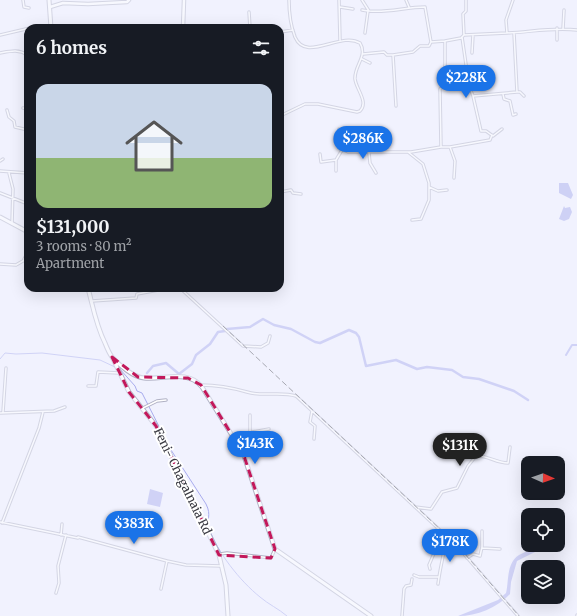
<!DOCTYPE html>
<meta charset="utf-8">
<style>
body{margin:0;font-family:Merriweather,serif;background:#20242c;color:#f1f3f6;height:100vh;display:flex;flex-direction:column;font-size:15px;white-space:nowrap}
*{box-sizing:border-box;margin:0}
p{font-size:13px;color:#9ea1a6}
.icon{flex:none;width:22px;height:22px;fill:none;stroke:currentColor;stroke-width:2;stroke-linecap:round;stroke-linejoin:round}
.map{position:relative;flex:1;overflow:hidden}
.side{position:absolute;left:24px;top:24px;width:260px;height:268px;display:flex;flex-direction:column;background:#171b24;border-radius:12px;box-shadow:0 4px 16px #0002}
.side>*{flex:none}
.needle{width:26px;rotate:92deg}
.controls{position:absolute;left:521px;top:456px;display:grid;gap:8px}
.controls a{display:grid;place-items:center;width:44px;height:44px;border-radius:8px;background:#171b24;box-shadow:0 4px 16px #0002;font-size:20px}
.price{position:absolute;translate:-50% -34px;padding:0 9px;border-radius:14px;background:#1a73e8;color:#fff;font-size:13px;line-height:26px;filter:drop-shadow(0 1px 2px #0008)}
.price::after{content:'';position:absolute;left:50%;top:24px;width:12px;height:9px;margin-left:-6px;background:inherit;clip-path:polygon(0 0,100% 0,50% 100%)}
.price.selected{background:#222;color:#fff}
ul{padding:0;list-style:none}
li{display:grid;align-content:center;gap:8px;height:212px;padding:0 12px}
li span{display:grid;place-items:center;height:124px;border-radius:12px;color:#555}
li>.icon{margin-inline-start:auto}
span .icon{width:72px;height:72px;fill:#fffc;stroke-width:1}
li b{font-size:17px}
h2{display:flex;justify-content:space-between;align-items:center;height:48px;padding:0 12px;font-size:17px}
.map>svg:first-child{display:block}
</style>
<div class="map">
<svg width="577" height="616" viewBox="0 0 577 616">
<rect width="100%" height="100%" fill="#f1f2fe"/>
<path fill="#a5a9eb" d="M559 183H568L573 195 571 199 559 193Z
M564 206 565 208 570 207 572 212 569 219 564 221 559 219Z"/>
<path fill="#a9acee" d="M150 489 163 493 160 507 147 504Z
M542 545H549L517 561 511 582 510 594C497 608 477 616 458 616L498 600 506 593C509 582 506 563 519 555 526 551 535 549 542 545Z"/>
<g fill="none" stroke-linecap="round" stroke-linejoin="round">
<path stroke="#a9acee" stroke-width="1" d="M0 359 5 353 16 354 42 353 100 360 115 367
M119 368 135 386 137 391 142 393 171 450 206 504C212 516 206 519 209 528 217 552 240 581 260 597 268 604 279 609 287 616"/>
<path stroke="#a9acee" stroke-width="2" d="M566 355 572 345H577"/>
<path stroke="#a9acee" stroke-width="2.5" d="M147 373 153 366 166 363 179 374 192 364 196 355 210 344 218 332 225 331 227 329 250 327 263 319 274 325 291 329 315 342 320 343 349 330 356 333 359 337 366 366 396 360 417 369 427 367 452 370 463 377 479 379 514 391 528 400"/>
<g stroke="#b1b2c5" stroke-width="3.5">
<path id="minor" d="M23 0 24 7 29 8
M339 0 340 40
M362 0 369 11C388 13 406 7 425 7L431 42
M406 0 409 7
M466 0V11L463 14 464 35 507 33
M513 0 506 20 507 33C530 32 554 27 577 30
M340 7 353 9
M362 10 368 11 365 33
M249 12 250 28
M82 28H96
M105 28 183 27
M557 28V40
M563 29 564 10
M280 32 293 30
M514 33 517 92
M0 35 30 28
M464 35 461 38 445 41V84L440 89 441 147H450L490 140 492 135
M462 37 469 85 473 96
M0 53C11 51 18 49 28 55
M472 53 473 35
M363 54 384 52 387 55H393
M362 59 370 63
M462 85H469
M503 94 504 99 510 101 513 115 516 114
M396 106 393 55 413 52 420 46H429L431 42 445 41
M23 108 28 109
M7 110 9 117 14 121 15 127 28 130
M280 116 305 104H318L357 112 360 111C369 102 356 89 355 79 354 66 368 56 360 43 340 31 306 63 295 37 290 24 289 14 289 0
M339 129 341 148 348 152H411L441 147
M502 129 493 136 486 131H481L473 96 517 92H520L524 96
M368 143 370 163 376 173
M450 147 455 161 454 178
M408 152 423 164 429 183V200L421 219 412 220
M320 154 321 162 336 160
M0 161 3 159
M0 171 28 173
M336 171V160L342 150
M9 173 13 189 12 223
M429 187 438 191 447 190
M280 192 291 190 293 193 301 194
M0 193 28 204
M24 259 28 252
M0 264 16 265 28 258
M180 288 243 346 261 347 268 343 270 336
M92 301 136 298 137 294 169 288
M201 385C216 385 233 388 247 392 263 397 281 391 296 396L457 546 518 616
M88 386H96L98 372 119 373
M143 408 157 401 166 400
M312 411 310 422 315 426 314 439
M3 412 6 368
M0 413 54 411 65 407
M250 415V432
M235 437 245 436 247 433 269 429
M415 507 431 509 442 492 457 488 468 466 476 456C487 455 496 463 508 463L510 447
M0 522 78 538
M2 523 39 428 43 412
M482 531V548L500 549
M61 535 62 524
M78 537 167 561
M220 554 227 553 271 558 275 549
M467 558 473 554 480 556 482 547
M430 569 429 565 435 551 437 529
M414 575 419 577H439
M438 584C439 576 445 543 448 538
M161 589 167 561 186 565 221 566
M56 593 59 583 58 566 66 535
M402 616 404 589 406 586 411 585 412 579
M577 616V615"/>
</g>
<g stroke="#b1b2c5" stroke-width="4.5">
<path id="tertiary" d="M50 7 63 3 88 4 127 2 129 0
M183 28 184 0"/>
</g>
<g stroke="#b1b2c5" stroke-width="5">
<path id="secondary" d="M49 0 51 28
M0 217 28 232
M88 288C93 307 96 325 105 343 107 348 109 353 112 357 119 365 133 377 144 378 164 380 188 369 202 387L243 453 275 549 371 616
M113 359 129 392 156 426 219 555 226 585 228 616"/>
</g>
<use href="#minor" stroke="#fff" stroke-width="1.5"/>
<use href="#tertiary" stroke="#fff" stroke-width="2.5"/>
<use href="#secondary" stroke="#fff" stroke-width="3"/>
<path stroke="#4e4e57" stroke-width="1" stroke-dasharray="6 3" stroke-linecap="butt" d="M223 326 457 545 519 616"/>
</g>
<path d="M0 0H577V616H0ZM112 357 138 377 188 378 201 385 243 453 275 549 271 558 219 555 156 426 129 392Z" fill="#f1f2fe" fill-opacity=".55" fill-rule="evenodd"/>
<path fill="none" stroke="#c2185b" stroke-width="3" stroke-dasharray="8 5" stroke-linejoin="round" d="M112 357 138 377 188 378 201 385 243 453 275 549 271 558 219 555 156 426 129 392Z"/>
<g text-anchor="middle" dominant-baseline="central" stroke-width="4" stroke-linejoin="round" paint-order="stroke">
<g font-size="12" fill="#3b3b43" stroke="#fff">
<text transform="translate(183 481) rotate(64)">Feni- Chagalnaia Rd</text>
</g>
</g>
</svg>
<div class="controls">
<a><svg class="needle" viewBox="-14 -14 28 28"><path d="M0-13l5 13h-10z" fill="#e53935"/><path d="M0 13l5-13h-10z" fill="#9ea1a6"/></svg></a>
<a><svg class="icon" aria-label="locate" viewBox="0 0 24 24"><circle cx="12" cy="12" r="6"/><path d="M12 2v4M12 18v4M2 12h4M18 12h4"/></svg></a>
<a><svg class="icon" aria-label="layers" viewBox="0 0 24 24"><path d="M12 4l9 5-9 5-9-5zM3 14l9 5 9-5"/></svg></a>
</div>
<b class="price" style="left:466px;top:99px">$228K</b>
<b class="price" style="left:363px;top:160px">$286K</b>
<b class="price" style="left:255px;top:465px">$143K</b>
<b class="price selected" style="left:460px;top:467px">$131K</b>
<b class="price" style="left:134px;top:545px">$383K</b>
<b class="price" style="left:450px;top:563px">$178K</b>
<section class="side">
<h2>6 homes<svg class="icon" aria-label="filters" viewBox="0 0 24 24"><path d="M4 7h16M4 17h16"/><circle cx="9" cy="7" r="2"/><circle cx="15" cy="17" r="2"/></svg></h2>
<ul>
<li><span style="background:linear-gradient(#c9d6e8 60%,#8fb573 0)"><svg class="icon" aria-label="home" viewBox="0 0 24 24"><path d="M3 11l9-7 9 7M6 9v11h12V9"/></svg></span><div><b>$131,000</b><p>3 rooms · 80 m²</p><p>Apartment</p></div></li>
</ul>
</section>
</div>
